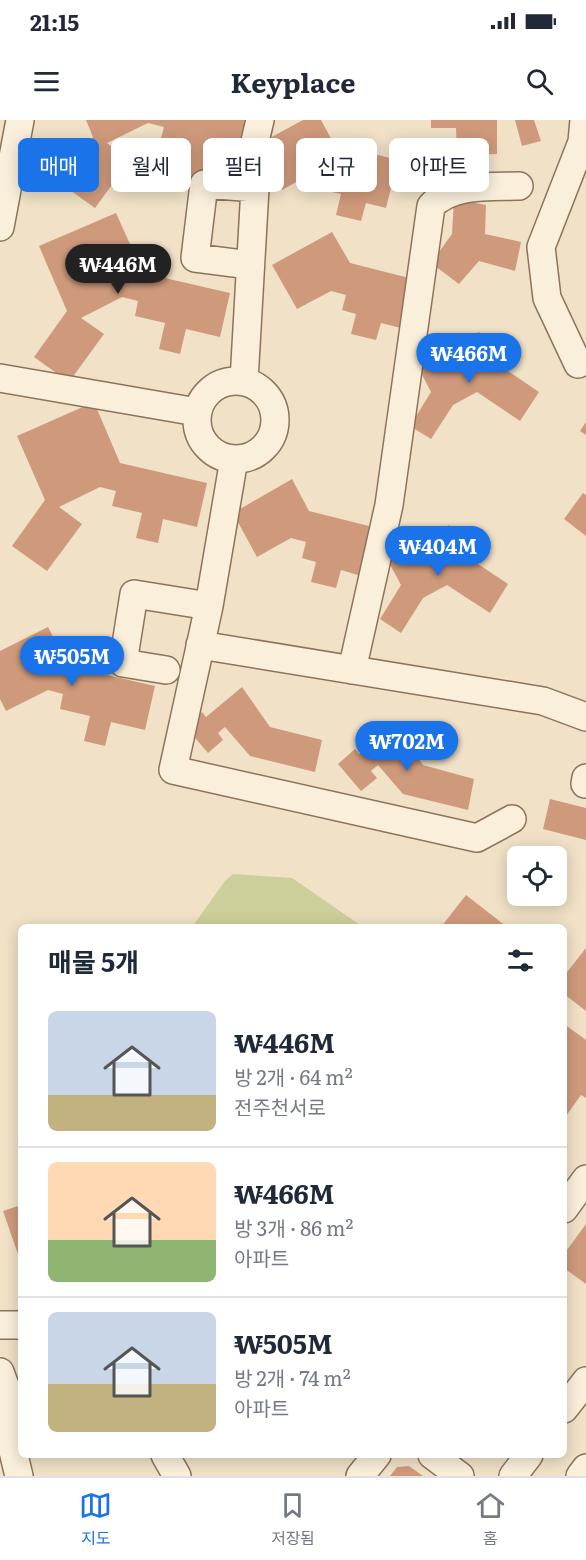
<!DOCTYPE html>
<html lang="ko">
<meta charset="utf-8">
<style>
body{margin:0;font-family:Literata,"Noto Sans KR",serif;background:#f6f6f7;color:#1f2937;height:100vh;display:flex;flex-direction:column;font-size:22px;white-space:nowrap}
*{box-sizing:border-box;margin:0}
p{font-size:20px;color:#747a83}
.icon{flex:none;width:33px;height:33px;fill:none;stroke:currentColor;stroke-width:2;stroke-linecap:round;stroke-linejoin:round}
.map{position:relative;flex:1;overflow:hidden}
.sheet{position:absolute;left:18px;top:804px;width:549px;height:534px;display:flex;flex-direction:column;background:#fff;border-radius:9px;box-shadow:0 3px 15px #0003}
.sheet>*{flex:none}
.hud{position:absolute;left:18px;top:18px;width:550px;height:54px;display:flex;gap:12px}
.buttons{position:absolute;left:507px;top:726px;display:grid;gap:12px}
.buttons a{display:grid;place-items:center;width:60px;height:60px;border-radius:9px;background:#fff;box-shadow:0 3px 15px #0003;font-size:30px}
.price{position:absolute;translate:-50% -51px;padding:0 14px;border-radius:21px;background:#1a73e8;color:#fff;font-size:20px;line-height:39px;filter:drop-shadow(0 2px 3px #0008)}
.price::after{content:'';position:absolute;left:50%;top:36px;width:18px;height:14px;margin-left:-9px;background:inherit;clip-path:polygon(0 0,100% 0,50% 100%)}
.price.on{background:#222;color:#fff}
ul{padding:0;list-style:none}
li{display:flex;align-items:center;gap:18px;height:150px;padding:0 30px}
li+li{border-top:2px solid #e0e1e3}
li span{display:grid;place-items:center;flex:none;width:168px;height:120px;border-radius:9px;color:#555}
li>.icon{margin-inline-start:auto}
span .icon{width:72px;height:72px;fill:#fffc;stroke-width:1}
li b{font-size:26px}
h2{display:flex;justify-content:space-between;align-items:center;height:72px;padding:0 30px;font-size:26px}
.pill{padding:0 21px;border-radius:9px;background:#fff;box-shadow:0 3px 15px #0003;font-size:21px;line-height:54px}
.pill.on{background:#1a73e8;color:#fff}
.status{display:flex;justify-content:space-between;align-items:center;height:42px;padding:0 30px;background:#fff;direction:ltr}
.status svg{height:16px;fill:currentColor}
header{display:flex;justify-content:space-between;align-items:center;height:78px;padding:0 30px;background:#fff;font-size:27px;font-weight:700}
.tab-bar{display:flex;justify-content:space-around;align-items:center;height:84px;border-top:2px solid #e0e1e3;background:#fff;font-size:16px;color:#747a83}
.tab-bar a{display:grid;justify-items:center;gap:3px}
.tab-bar .on{color:#1a73e8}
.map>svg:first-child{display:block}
</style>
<div class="status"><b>21:15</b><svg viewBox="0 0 49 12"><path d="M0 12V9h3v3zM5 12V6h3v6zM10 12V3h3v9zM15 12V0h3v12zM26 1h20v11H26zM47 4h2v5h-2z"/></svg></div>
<header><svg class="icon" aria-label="menu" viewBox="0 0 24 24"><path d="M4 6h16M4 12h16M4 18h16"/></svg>Keyplace<svg class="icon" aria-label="search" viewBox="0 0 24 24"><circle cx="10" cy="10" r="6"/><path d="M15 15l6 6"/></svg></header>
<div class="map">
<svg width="586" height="1356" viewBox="0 0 586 1356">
<rect width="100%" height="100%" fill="#f0e1c7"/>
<path fill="#cccf9a" d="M233 754 292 758 363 807H192L225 761Z"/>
<path fill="#cf9a7c" d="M86 0H255L245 43 211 35 206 60 184 55 190 29 160 22 164 7 148 3 107 23 130 40 95 88 60 63 93 17Z
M303 0H321L334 24 398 40 386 88 366 83 361 101 336 95 341 74 328 71 331 55 316 51 282 70 257 25Z
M431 0H497V34L457 35 456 8H431Z
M515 0H534L541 21 522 26Z
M454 79 486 85 485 114 521 122 515 151 479 141 459 164 431 143 452 114Z
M116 93 143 153 230 173 220 217 186 209 180 234 159 229 165 203 135 196 138 181 122 177 81 198 104 214 69 262 34 237 67 191 39 126Z
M332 112 350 143 413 159 401 208 381 203 376 220 351 214 356 194 342 190 346 175 331 171 297 189 272 145Z
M479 212 496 243 539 272 520 301 477 272 453 285 431 319 410 306 431 272 417 245Z
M94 282 120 343 207 363 197 407 163 399 158 423 136 418 142 393 112 386 116 371 100 367 59 387 82 404 47 451 12 426 45 380 17 316Z
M586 302V315L580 311Z
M292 359 309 391 373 407 361 456 341 450 336 468 311 462 316 442 302 438 306 422 291 418 257 437 233 393Z
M583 373 586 375V416L564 399Z
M449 405 466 436 508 464 490 493 447 465 423 478 401 513 380 499 401 465 387 439Z
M48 507 68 546 155 566 145 610 111 602 105 626 84 621 90 596 60 589 63 574 48 570 6 591 0 579V531Z
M242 567 270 607 322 620 315 652 250 636 225 607 218 613 223 620 208 633 185 606 202 592 206 597Z
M394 604 423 645 474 659 468 690 403 674 378 645 371 651 377 658 361 671 338 644 355 629 359 634Z
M550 679 586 688V720L543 709Z
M466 775 507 807H441Z
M586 828V891L564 874V856Z
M564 904 586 920V978L581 975 566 996Z
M21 1085V1143L3 1091Z
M586 1104V1164L564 1148V1134Z
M409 1346 423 1356H390L397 1347Z"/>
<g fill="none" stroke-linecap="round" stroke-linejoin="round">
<g stroke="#8d735c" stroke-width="30">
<path id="minor" d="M255 68 252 34 260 0
M0 107 20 0
M578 244 547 178 541 127 582 22 584 0
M0 258 197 292
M197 300a39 39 0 1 1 78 0a39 39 0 1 1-78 0Z
M244 261 255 68 204 64 195 138 250 145
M234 339 209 486 173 650 477 718 512 699
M200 525 543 581 586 597
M166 550 123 543 134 474 209 486
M352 550 389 385 431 86C452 63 490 67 519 66
M585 664 586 658
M564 1089 586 1059
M0 1205H21
M0 1252 15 1293
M0 1277 19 1356
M564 1289 586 1261
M165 1335 177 1356
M432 1335 460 1356
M360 1356 377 1335
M513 1356 529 1335
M580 1356 586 1348"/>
</g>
<use href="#minor" stroke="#faefdb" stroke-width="27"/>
</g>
</svg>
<div class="buttons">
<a><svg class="icon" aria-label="locate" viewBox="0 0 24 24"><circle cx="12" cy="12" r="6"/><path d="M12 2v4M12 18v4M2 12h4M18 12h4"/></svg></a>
</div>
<b class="price on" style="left:118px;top:175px">₩446M</b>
<b class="price" style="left:469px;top:264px">₩466M</b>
<b class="price" style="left:438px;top:457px">₩404M</b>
<b class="price" style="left:72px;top:567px">₩505M</b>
<b class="price" style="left:407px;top:652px">₩702M</b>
<div class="hud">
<a class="pill on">매매</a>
<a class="pill">월세</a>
<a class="pill">필터</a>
<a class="pill">신규</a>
<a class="pill">아파트</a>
</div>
<section class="sheet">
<h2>매물 5개<svg class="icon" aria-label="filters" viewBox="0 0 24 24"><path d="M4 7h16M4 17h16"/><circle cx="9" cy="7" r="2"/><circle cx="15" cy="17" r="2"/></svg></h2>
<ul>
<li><span style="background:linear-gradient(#c9d6e8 70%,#c2b280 0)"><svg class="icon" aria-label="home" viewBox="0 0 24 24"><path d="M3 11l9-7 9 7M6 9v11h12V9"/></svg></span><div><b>₩446M</b><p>방 2개 · 64 m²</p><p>전주천서로</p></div></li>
<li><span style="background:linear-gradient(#ffd9b3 65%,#8fb573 0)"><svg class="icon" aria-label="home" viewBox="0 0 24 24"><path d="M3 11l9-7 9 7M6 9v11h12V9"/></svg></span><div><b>₩466M</b><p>방 3개 · 86 m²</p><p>아파트</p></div></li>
<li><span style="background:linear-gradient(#c9d6e8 60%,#c2b280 0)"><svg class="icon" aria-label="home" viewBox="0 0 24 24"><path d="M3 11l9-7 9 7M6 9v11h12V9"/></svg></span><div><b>₩505M</b><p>방 2개 · 74 m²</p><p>아파트</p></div></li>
</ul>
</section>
</div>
<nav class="tab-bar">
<a class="on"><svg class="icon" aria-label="map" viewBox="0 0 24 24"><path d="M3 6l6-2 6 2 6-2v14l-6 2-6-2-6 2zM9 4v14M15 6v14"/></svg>지도</a>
<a><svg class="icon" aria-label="saved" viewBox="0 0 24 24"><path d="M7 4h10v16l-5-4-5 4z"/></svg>저장됨</a>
<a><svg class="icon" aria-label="home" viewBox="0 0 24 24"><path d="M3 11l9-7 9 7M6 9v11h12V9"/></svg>홈</a>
</nav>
